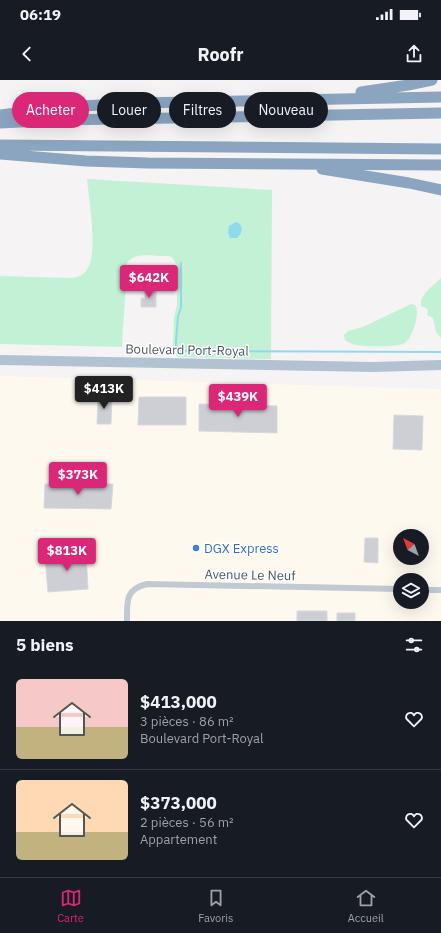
<!DOCTYPE html>
<html lang="fr">
<meta charset="utf-8">
<style>
body{margin:0;font-family:"IBM Plex Sans",sans-serif;background:#20242c;color:#f1f3f6;height:100vh;display:flex;flex-direction:column;font-size:15px;white-space:nowrap}
*{box-sizing:border-box;margin:0}
p{font-size:13px;color:#9ea1a6}
.icon{flex:none;width:22px;height:22px;fill:none;stroke:currentColor;stroke-width:2;stroke-linecap:round;stroke-linejoin:round}
.map{position:relative;height:541px;overflow:hidden}
.side{display:flex;flex-direction:column;background:#171b24;flex:1}
.side>*{flex:none}
.guide{position:absolute;left:12px;top:12px;width:417px;height:36px;display:flex;gap:8px}
.needle{width:26px;rotate:319deg}
.fabs{position:absolute;left:393px;top:449px;display:grid;gap:8px}
.fabs a{display:grid;place-items:center;width:36px;height:36px;border-radius:50%;background:#171b24;box-shadow:0 4px 16px #0002;font-size:20px}
.price{position:absolute;translate:-50% -34px;padding:0 9px;border-radius:4px;background:#db2777;color:#fff;font-size:13px;line-height:26px;filter:drop-shadow(0 1px 2px #0008)}
.price::after{content:'';position:absolute;left:50%;top:24px;width:12px;height:9px;margin-left:-6px;background:inherit;clip-path:polygon(0 0,100% 0,50% 100%)}
.price.current{background:#222;color:#fff}
ul{padding:0;list-style:none}
li{display:flex;align-items:center;gap:12px;height:100px;padding:0 16px}
li+li{border-top:1px solid #363941}
li span{display:grid;place-items:center;flex:none;width:112px;height:80px;border-radius:6px;color:#555}
li>.icon{margin-inline-start:auto}
span .icon{width:48px;height:48px;fill:#fffc;stroke-width:1}
li b{font-size:17px}
h2{display:flex;justify-content:space-between;align-items:center;height:48px;padding:0 16px;font-size:17px}
.chip{padding:0 14px;border-radius:18px;background:#171b24;box-shadow:0 4px 16px #0002;font-size:14px;line-height:36px}
.chip.current{background:#db2777;color:#fff}
.status{display:flex;justify-content:space-between;align-items:center;height:28px;padding:0 20px;background:#171b24;direction:ltr}
.status svg{height:11px;fill:currentColor}
header{display:flex;justify-content:space-between;align-items:center;height:52px;padding:0 16px;background:#171b24;font-size:18px;font-weight:800}
.dock{display:flex;justify-content:space-around;align-items:center;height:56px;border-top:1px solid #363941;background:#171b24;font-size:11px;color:#9ea1a6}
.dock a{display:grid;justify-items:center;gap:2px}
.dock .current{color:#db2777}
.map>svg:first-child{display:block}
</style>
<div class="status"><b>06:19</b><svg viewBox="0 0 49 12"><path d="M0 12V9h3v3zM5 12V6h3v6zM10 12V3h3v9zM15 12V0h3v12zM26 1h20v11H26zM47 4h2v5h-2z"/></svg></div>
<header><svg class="icon" aria-label="back" viewBox="0 0 24 24"><path d="M15 5l-7 7 7 7"/></svg>Roofr<svg class="icon" aria-label="share" viewBox="0 0 24 24"><path d="M12 15V3M7 8l5-5 5 5M5 13v7h14v-7"/></svg></header>
<div class="map">
<svg width="441" height="541" viewBox="0 0 441 541">
<rect width="100%" height="100%" fill="#f5f3f3"/>
<path fill="#fdf9ef" fill-rule="evenodd" d="M0 296 441 309V541H0ZM400 456H422V478H400ZM400 500H422V522H400Z"/>
<path fill="#c3f1d5" d="M87 99 272 110 271 279 177 277 173 271V266L174 237 177 225V185L172 177 168 176C155 177 135 171 127 183 126 211 123 239 122 267L0 264V196L72 198C77 197 82 196 86 191 99 176 89 120 87 99Z
M441 198V258L436 252 433 238 427 235 428 230 426 228 421 226C419 215 434 205 441 198Z
M411 224 415 225C418 229 417 234 416 240 415 246 411 258 406 262 399 268 366 267 356 265 352 264 349 263 345 260L344 255 348 251 363 247Z"/>
<path fill="#90daee" d="M236 142C244 145 243 153 237 158H230L228 153 229 146Z"/>
<g fill="none" stroke-linecap="round" stroke-linejoin="round">
<path stroke="#90daee" stroke-width="2" d="M181 183V228L178 236 176 261V266L181 271 441 272"/>
</g>
<path fill="#cdcfd5" stroke="#d7d9de" d="M145 209H156V227H141V218H145Z
M98 317H112L111 344H97Z
M139 317H186V345H138Z
M199 324 277 326V353L199 351Z
M394 335 423 336 422 370 393 369Z
M45 404H113L111 429 44 428Z
M365 458H378V483L364 482Z
M86 473 88 509 48 512 45 475Z
M297 531H327V541H297Z
M337 533H355V541H337Z"/>
<g fill="none" stroke-linecap="round" stroke-linejoin="round">
<path stroke="#c1cad2" stroke-width="6" d="M422 510H441
M127 541C127 522 125 509 147 504L400 509"/>
<path stroke="#b3c2d1" stroke-width="10" d="M0 280 373 287 441 285"/>
<path stroke="#8ba5c1" stroke-width="11" d="M361 12 408 5 432 0
M0 35 64 27 137 23 441 17
M0 43 62 40 441 33
M0 65 441 69
M0 74 86 81 148 83 441 85
M322 89 409 103 441 110"/>
</g>
<circle fill="#3f7fe0" stroke="#fff" stroke-width="1.5" cx="196" cy="468" r="4"/>
<g text-anchor="middle" dominant-baseline="central" stroke-width="3" stroke-linejoin="round" paint-order="stroke">
<g font-size="13" fill="#4a5661" stroke="#fff">
<text transform="translate(187 270) rotate(1)">Boulevard Port-Royal</text>
<text transform="translate(250 495) rotate(1)">Avenue Le Neuf</text>
</g>
<g font-size="13" fill="#366cbe" stroke="#fff" text-anchor="start">
<text x="204" y="468">DGX Express</text>
</g>
</g>
</svg>
<div class="fabs">
<a><svg class="needle" viewBox="-14 -14 28 28"><path d="M0-13l5 13h-10z" fill="#e53935"/><path d="M0 13l5-13h-10z" fill="#9ea1a6"/></svg></a>
<a><svg class="icon" aria-label="layers" viewBox="0 0 24 24"><path d="M12 4l9 5-9 5-9-5zM3 14l9 5 9-5"/></svg></a>
</div>
<b class="price" style="left:149px;top:219px">$642K</b>
<b class="price current" style="left:104px;top:330px">$413K</b>
<b class="price" style="left:238px;top:338px">$439K</b>
<b class="price" style="left:78px;top:416px">$373K</b>
<b class="price" style="left:67px;top:492px">$813K</b>
<div class="guide">
<a class="chip current">Acheter</a>
<a class="chip">Louer</a>
<a class="chip">Filtres</a>
<a class="chip">Nouveau</a>
</div>
</div>
<section class="side">
<h2>5 biens<svg class="icon" aria-label="filters" viewBox="0 0 24 24"><path d="M4 7h16M4 17h16"/><circle cx="9" cy="7" r="2"/><circle cx="15" cy="17" r="2"/></svg></h2>
<ul>
<li><span style="background:linear-gradient(#f6c9c9 60%,#c2b280 0)"><svg class="icon" aria-label="home" viewBox="0 0 24 24"><path d="M3 11l9-7 9 7M6 9v11h12V9"/></svg></span><div><b>$413,000</b><p>3 pièces · 86 m²</p><p>Boulevard Port-Royal</p></div><svg class="icon" aria-label="heart" viewBox="0 0 24 24"><path d="M12 20l-8-8c-3-5 5-10 8-4 3-6 11-1 8 4z"/></svg></li>
<li><span style="background:linear-gradient(#ffd9b3 65%,#c2b280 0)"><svg class="icon" aria-label="home" viewBox="0 0 24 24"><path d="M3 11l9-7 9 7M6 9v11h12V9"/></svg></span><div><b>$373,000</b><p>2 pièces · 56 m²</p><p>Appartement</p></div><svg class="icon" aria-label="heart" viewBox="0 0 24 24"><path d="M12 20l-8-8c-3-5 5-10 8-4 3-6 11-1 8 4z"/></svg></li>
</ul>
</section>
<nav class="dock">
<a class="current"><svg class="icon" aria-label="map" viewBox="0 0 24 24"><path d="M3 6l6-2 6 2 6-2v14l-6 2-6-2-6 2zM9 4v14M15 6v14"/></svg>Carte</a>
<a><svg class="icon" aria-label="saved" viewBox="0 0 24 24"><path d="M7 4h10v16l-5-4-5 4z"/></svg>Favoris</a>
<a><svg class="icon" aria-label="home" viewBox="0 0 24 24"><path d="M3 11l9-7 9 7M6 9v11h12V9"/></svg>Accueil</a>
</nav>
